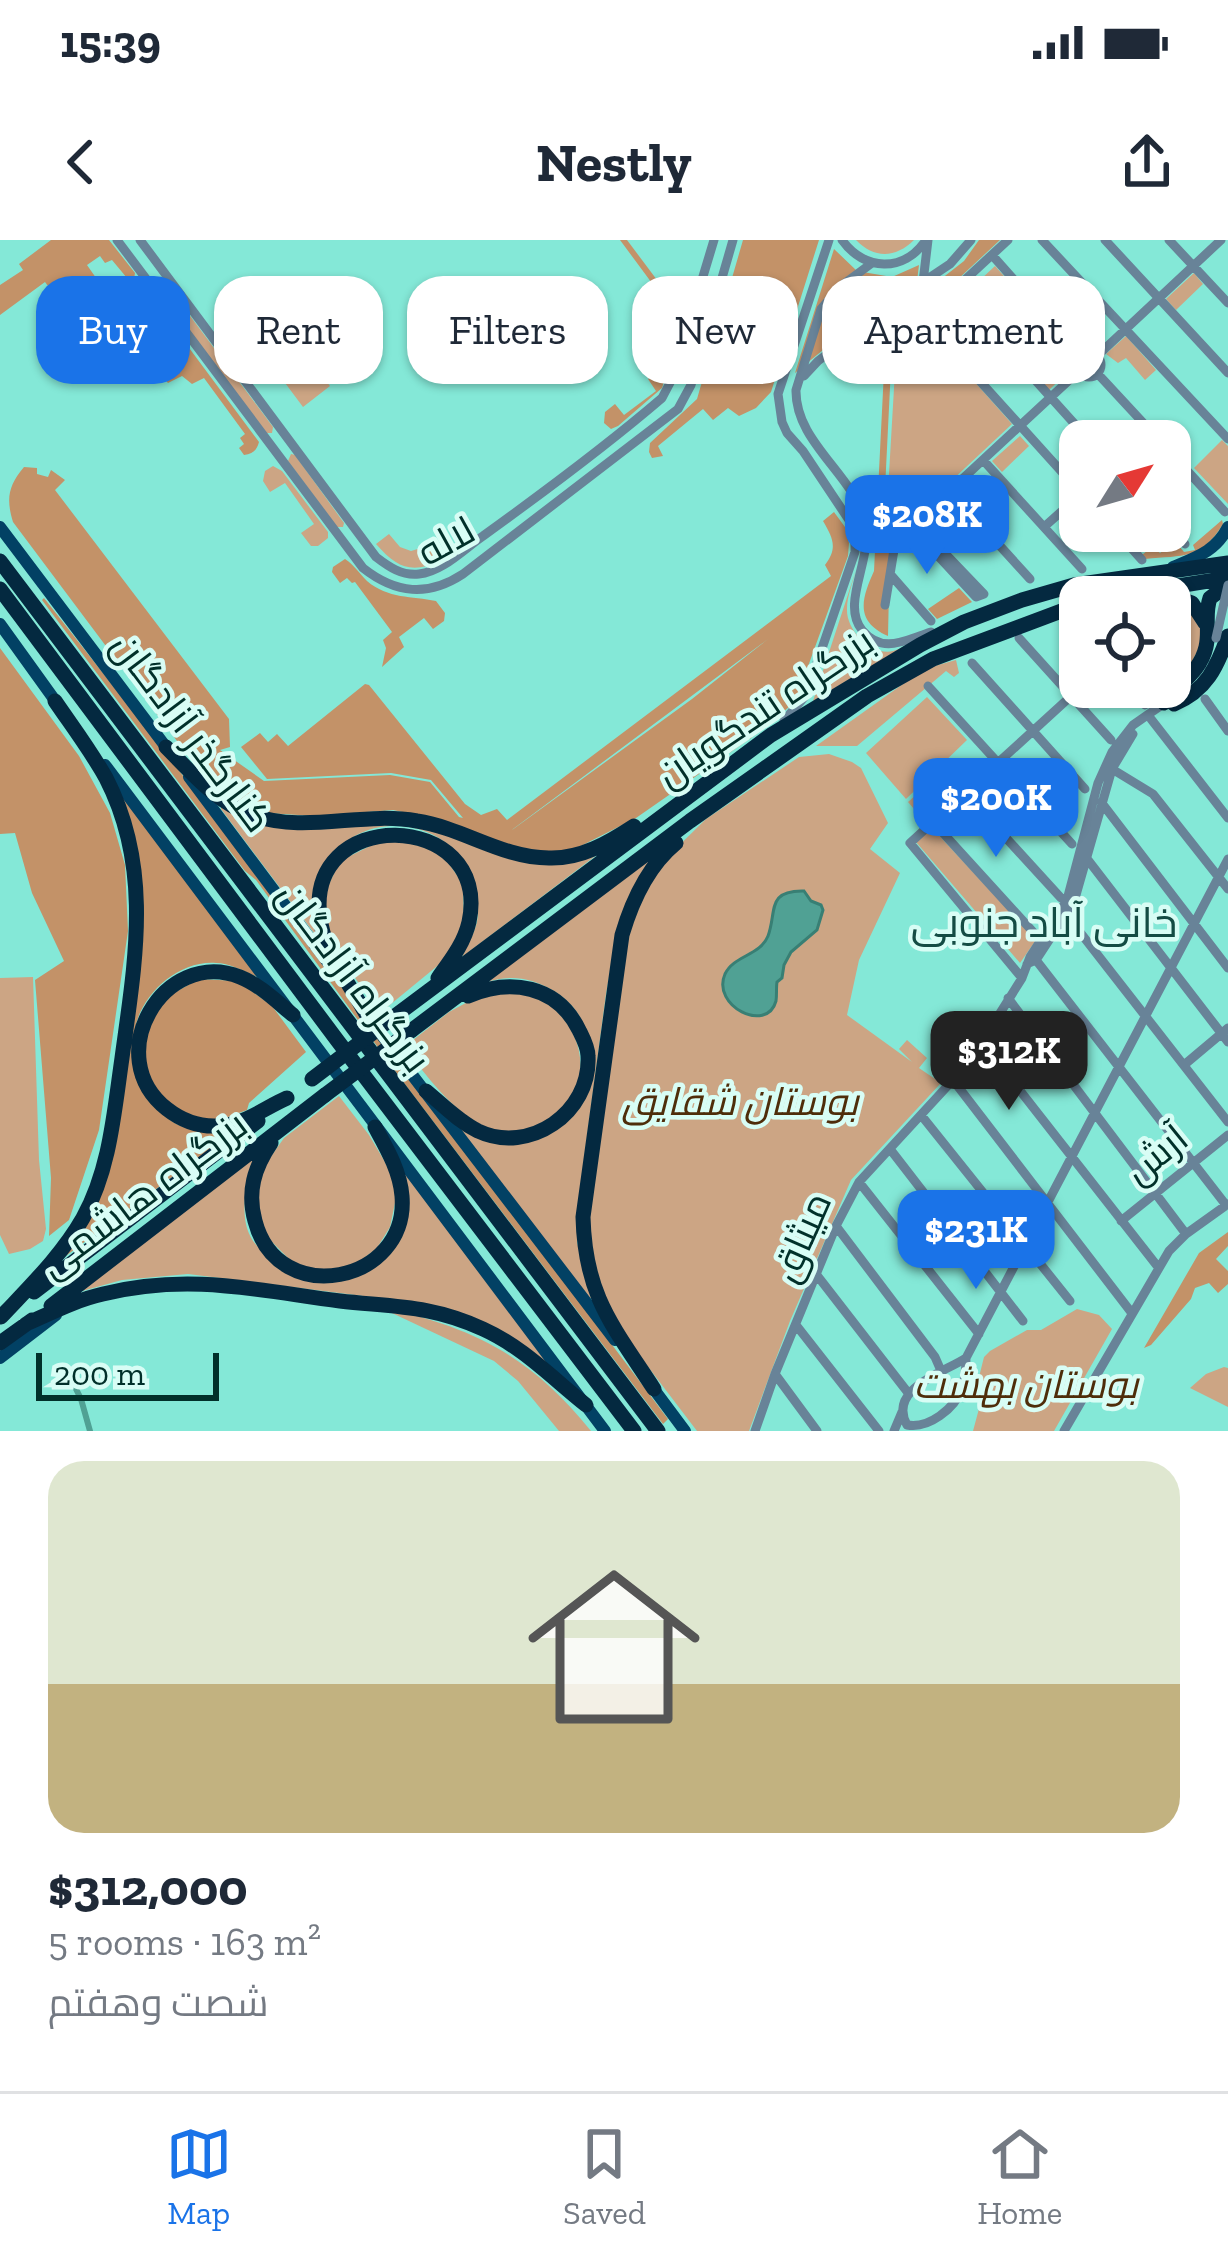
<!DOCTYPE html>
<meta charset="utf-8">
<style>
body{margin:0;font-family:"Zilla Slab",Cairo,serif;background:#f6f6f7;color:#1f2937;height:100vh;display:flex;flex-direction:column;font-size:45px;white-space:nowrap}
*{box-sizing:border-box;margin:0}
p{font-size:39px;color:#747a83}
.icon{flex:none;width:66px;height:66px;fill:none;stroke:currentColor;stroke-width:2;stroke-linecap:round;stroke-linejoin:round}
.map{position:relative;height:1191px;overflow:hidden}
.details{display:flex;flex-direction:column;background:#fff;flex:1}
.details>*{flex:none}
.top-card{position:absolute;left:36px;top:36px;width:1158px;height:108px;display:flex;gap:24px}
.needle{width:78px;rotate:53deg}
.controls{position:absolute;left:1059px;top:180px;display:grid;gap:24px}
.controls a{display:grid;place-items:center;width:132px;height:132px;border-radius:24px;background:#fff;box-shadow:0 3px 9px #0004;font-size:60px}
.scale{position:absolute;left:36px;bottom:30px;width:183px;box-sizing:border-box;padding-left:12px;border:6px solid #01302a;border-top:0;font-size:33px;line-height:42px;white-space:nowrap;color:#01302a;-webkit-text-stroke:9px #d8fdf5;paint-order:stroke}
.price{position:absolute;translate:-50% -102px;padding:0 27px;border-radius:24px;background:#1a73e8;color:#fff;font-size:39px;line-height:78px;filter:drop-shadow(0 3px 6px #0008)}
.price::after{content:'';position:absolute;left:50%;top:72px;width:36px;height:27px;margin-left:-18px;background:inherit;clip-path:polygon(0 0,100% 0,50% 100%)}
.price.active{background:#222;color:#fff}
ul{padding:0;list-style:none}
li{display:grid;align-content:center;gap:24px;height:636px;padding:0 48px}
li+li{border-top:3px solid #e0e1e3}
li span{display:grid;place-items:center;height:372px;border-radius:36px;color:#555}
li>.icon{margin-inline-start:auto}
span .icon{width:216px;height:216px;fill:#fffc;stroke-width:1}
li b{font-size:51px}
.pill{padding:0 42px;border-radius:36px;background:#fff;box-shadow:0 3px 9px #0004;font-size:42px;line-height:108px}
.pill.active{background:#1a73e8;color:#fff}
.status{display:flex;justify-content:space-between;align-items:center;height:84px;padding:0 60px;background:#fff;direction:ltr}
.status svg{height:33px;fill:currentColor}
header{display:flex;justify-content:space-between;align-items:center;height:156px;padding:0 48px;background:#fff;font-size:54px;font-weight:700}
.dock{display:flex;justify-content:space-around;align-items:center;height:168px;border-top:3px solid #e0e1e3;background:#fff;font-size:33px;color:#747a83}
.dock a{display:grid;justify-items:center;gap:6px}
.dock .active{color:#1a73e8}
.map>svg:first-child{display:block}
</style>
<div class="status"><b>15:39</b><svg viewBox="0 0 49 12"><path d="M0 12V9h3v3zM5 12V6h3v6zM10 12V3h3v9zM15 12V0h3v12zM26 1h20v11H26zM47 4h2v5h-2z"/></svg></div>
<header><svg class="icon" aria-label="back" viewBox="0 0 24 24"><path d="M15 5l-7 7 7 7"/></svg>Nestly<svg class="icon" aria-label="share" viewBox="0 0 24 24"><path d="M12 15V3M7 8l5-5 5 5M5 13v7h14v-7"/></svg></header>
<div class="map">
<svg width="1228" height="1191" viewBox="0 0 1228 1191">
<rect width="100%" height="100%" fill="#84e8d7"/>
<path fill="#cca584" d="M856 0H914C896 18 874 19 856 0Z
M995 26 1073 113 1071 129 1049 150 964 55Z
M1194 33 1203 44 1176 70 1166 59Z
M158 39 164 41 273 187 272 193H266L156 46Z
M228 80C246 98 261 97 281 82L330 146 303 167 253 100 233 114 215 90Z
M926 87 1012 184 903 286 887 268 896 114Z
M1126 96 1156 130 1145 140 1126 118 1118 123 1106 114Z
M1020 196 1029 206 1002 232 992 221Z
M1222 200 1228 206V264L1194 228Z
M291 214 295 215 344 283 343 287H337L288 221Z
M273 226 282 231 328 292V298L318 306H311L301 293 314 284 285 243 270 252 263 241 265 231Z
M389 294 400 307 411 311 431 305 443 320C412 334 398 329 376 304Z
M856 330C853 342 847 356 847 369 846 390 871 416 893 411 901 409 911 402 919 398L813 461Z
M1170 359 1189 367 1203 393 1200 406 1185 435 1170 418V401L1180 390 1170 377Z
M956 420 959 433 954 437 946 431 857 506H816L924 429Z
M927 457 967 500 906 559 866 513Z
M829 514 852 522 861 528 888 583 870 609 900 633 859 720 847 775 912 822 899 809 907 800 927 818 919 828 941 843 851 940 790 1081 749 1191H697L623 1094 602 1057 587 985 627 699 653 631 706 579 799 517Z
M935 538 947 550 920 576 908 562Z
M221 566 255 582 387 581 602 611 462 717C467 706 474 694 477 682 479 671 477 656 474 645 454 575 358 564 323 629 319 638 314 645 313 655 311 671 316 686 320 701L221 569Z
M932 588 1036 700 1020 723 916 602Z
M388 597 441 612 463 644 464 686 447 718 380 773 336 711 326 689V650L340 621Z
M653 616 616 697 606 754 577 972V1002L591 1058 588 1059 459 888C523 908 527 914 578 867 580 850 587 794 582 781 571 756 537 737 510 738 501 738 491 741 482 743Z
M33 737 39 920 46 989 43 1001 30 1009 9 1014 0 995V738Z
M488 751C502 752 523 748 535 753 541 756 545 761 550 765 593 800 592 862 537 885 519 893 501 896 483 886 449 868 428 837 404 807L449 772Z
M339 856 369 895 385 922 393 939 396 958 390 987 377 1008 355 1025 325 1032 295 1025 263 993 254 950 267 922 284 898Z
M392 911 569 1147 538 1119 395 1060 188 1034 122 1040 75 1053 256 914C246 943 232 992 266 1013 285 1025 318 1033 339 1041L403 985Z
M377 1066C472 1087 529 1114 591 1191H559L518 1141 494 1121Z
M1077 1069 1099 1075 1112 1089 1054 1191H973L980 1165 978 1141 984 1117 990 1111 1027 1090H1041Z
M1224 1127 1228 1128V1167L1190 1148 1206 1134Z"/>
<path fill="#c39268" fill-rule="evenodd" d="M51 0H109L135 33 134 39 127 38 112 20 105 23 100 16 87 25 131 88 110 103 95 109 45 42 0 75V45L23 30 19 24Z
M620 0H627L666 52 683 40 693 50 662 148 618 186 611 189 604 183 605 172 615 164 624 175 656 151 648 139C667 124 680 109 667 86L677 77Z
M743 0H819L771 152 756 168 739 176 728 168 713 180 703 169 658 206 663 216 652 218 649 212 650 203 697 159Z
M979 0H1000L897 96 892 107 884 269 907 287 890 306 888 396C854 381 862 358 874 331L885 111 872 93 964 21Z
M834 9 857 31 892 37 919 25 917 41 851 87 795 133Z
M149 54 259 202C257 210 253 214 244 215L239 208 244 204 240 198 245 194 204 138 192 144 182 136 168 143 160 134 155 137 149 128 153 121 147 112 149 109 137 95 158 78 143 58Z
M24 227 37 228V234L48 237 51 230 65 240 55 250 229 479 230 507 220 510 264 541 390 535 430 542 459 577 463 578 431 540 391 533 267 539 241 507 260 493 268 502 277 494 288 506 365 444 369 445 465 564 481 575 497 569 507 580 831 336 825 325C838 308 833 298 823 281L834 272 845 287 849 303 848 316 798 454 789 467 758 493 636 578 565 614 507 605 435 579 393 570 314 576 267 573 236 561 198 529 13 282C6 259 8 246 24 227ZM768 399 692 459 512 590 513 589Z
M1222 280 1223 284C1201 320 1184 315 1145 319L1142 315 1153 306 1160 313 1175 301 1184 312 1195 310 1193 305Z
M345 319C354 325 359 333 367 341 388 359 412 356 436 361L445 373 444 381 433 389 424 378 399 397 404 407 382 427 386 408 383 400 392 392 355 342 352 343 347 338 340 343 332 332 333 327Z
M959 348 972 362 937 379 928 369Z
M44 358 168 516 668 1179 663 1184 398 835 256 640 245 631 42 360Z
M0 408 79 516 110 573 125 625 128 691 99 890 69 980 49 996 51 938 35 740 64 721 32 653 15 593 0 594Z
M116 547 260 738C247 733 230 723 216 723 179 720 141 754 135 789 133 803 141 821 145 835 150 854 155 870 173 882 190 893 217 889 237 889L63 1018 99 949 138 715Z
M199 739 238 741 272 766 306 812 249 863 247 870 220 880 197 878 178 870 160 854 149 836 144 816V799L163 759Z
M1228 992V1006L1216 1019 1228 1031V1044L1218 1053 1209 1043 1195 1048 1191 1059 1151 1105 1144 1108 1199 1013Z"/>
<path fill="#50a194" stroke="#387f74" stroke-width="3" d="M804 651 811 661 821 665 823 670 817 690 791 712 784 725 782 738 777 742C776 748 777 755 776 761 767 794 711 766 725 734 734 715 760 716 768 696 777 672 766 650 804 651Z"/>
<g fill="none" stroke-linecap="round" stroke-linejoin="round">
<path stroke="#50a194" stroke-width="6" d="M70 1137 81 1159 90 1191"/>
<path stroke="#688398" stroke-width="9" d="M117 0 363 328C396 354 428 357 463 334L678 169 691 145 733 0
M140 0 376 317C389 327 402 336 419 334 442 332 464 309 483 296 544 252 605 207 662 158L672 139 714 0
M842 0C864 31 904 33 926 0
M1042 0 1228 199
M1105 0 1228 133
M1169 0 1228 63
M992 15 1082 116
M872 23 841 46 821 69 796 150C795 202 853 234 865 281 874 318 840 363 862 390 883 415 905 400 931 392
M923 42 950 24 971 0
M954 50 1090 201
M932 88 1080 252
M902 98 1008 0
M1077 125a12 12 0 1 1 24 0a12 12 0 1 1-24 0Z
M1097 116 1221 0
M1097 133 1160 201
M804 136 818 121 923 42 928 0
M1170 212 1225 272
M983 220 1082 329
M950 251 1030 339
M915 282 984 354 976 357
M1044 287 1080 255
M1170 288 1185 304
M1116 291 1142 320
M939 317 976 357
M890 334 931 381
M885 365 894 310 904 293 1079 131
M1074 386 1080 392
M1019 398 1111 500
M972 423 1085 549
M1170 423 1182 436
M928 446 1072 604
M1129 447 1145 465
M1205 459 1228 491
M1151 479 1228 578
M784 481 806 455 855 312V299L851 283 803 211 787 193 782 182 778 154 829 0
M1112 529 1153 554 1228 649
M965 553 1061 658
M1101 562 1228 728
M933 582 1035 694
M1088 620 1228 802
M1065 673 1228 882
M1036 720 1226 965
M1027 724 1036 720 1074 662 1112 529 1133 494
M1022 738 910 603 1081 447
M1008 758 1186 994
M982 802 1158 1027
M1184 825 1228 788
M953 840 1131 1072
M921 875 1070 1061
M890 909 1023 1081
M859 942 979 1094
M1121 981 1228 895
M836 986 935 1117 942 1133
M816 1034 909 1154
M796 1085 879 1191
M966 1118C943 1133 887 1149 907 1185 928 1189 955 1169 962 1148 965 1139 966 1128 966 1118L1228 619
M775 1134 817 1191
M755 1191 775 1134 836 986 859 942 953 840 982 802 1022 738 1030 717 1067 660 1098 543 1112 512 1133 485 1166 462
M894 1191 902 1172
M1064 1191 1169 1011 1186 994 1228 964"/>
<path stroke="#024164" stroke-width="12" d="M0 287 169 511
M1173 327C1197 317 1216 311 1228 287
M0 384 59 466
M105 525 605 1191
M189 537 335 732
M361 768 615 1100
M0 1118 56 1075
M650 1144 685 1191"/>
<path stroke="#042940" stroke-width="15" d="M0 321 658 1191
M0 349 337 800 634 1191
M1161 352 1192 363 1205 383
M1109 357 1228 338
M1164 463C1178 443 1200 433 1206 407 1210 390 1204 375 1210 358L1218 352H1228
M1174 464C1206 451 1217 427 1228 396
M166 507C192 533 217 563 252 575 306 594 362 571 417 581 463 588 502 618 549 618 581 619 608 603 634 586
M366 774C351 746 327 716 321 684 298 563 493 569 469 682 464 704 450 721 438 738
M391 779 771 495 920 405 964 382 1022 360 1074 345 1228 323
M412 790 690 581 867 456 933 419 1080 364
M426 851C443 865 458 881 478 891 529 915 591 873 588 816 588 807 583 798 579 790 557 745 510 738 468 756
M287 858C264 868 244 885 218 886 199 887 181 880 167 869 100 817 163 707 240 737 260 745 276 761 293 775
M271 903C254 928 247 952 255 981 278 1070 409 1043 402 956 400 931 387 909 375 887
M34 1052 258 881
M51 1066 325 855
M1 1077C30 1046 62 1015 83 978 110 929 114 873 122 818 135 722 153 629 106 538 91 511 72 486 55 461
M26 1084C51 1073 76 1060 103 1054 189 1033 255 1050 340 1061 394 1067 431 1065 483 1089 523 1107 552 1138 586 1165
M0 1103 32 1080
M654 1149C613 1086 585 1056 583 977L622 695C632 661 648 626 676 603"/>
<path stroke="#688398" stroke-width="9" d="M1216 398 1228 345"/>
<path stroke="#042940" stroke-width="15" d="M312 839 391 779
M325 855 412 790"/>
</g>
<g text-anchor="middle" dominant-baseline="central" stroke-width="9" stroke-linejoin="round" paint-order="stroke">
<g font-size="39" fill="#01302a" stroke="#d8fdf5">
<text transform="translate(446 301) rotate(-29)">لاله</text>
<text transform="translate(765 467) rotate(-34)">بزرگراه تندگویان</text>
<text transform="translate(192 492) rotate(53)">کنارگذر آزادگان</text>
<text transform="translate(354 737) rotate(53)">بزرگراه آزادگان</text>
<text transform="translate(1156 914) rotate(-39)">آرش</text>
<text transform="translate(143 954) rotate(-37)">بزرگراه هاشمی</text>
<text transform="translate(801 997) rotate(-66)">میثاق</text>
</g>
<g font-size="39" font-style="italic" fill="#4e2d0a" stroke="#d8fdf5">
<text x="740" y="861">بوستان شقایق</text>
<text x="1026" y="1144">بوستان بهشت</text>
</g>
<g font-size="42" fill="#144c44" stroke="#d8fdf5">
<text x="1044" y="682">خانی آباد جنوبی</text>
</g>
</g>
</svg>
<div class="controls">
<a><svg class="needle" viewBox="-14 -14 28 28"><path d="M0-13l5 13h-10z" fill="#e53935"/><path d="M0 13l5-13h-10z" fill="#747a83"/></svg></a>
<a><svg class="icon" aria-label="locate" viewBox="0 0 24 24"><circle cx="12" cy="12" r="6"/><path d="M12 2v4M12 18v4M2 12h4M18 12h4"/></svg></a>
</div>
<div class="scale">200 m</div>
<b class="price" style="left:927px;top:337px">$208K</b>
<b class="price" style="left:996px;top:620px">$200K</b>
<b class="price active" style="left:1009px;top:873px">$312K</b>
<b class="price" style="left:976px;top:1052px">$231K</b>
<div class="top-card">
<a class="pill active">Buy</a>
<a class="pill">Rent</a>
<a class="pill">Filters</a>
<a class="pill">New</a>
<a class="pill">Apartment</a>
</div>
</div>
<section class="details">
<ul>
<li><span style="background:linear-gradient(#dfe7d0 60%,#c2b280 0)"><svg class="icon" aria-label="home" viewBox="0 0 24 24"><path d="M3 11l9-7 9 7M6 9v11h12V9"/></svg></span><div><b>$312,000</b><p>5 rooms · 163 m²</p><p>شصت وهفتم</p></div></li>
</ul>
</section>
<nav class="dock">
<a class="active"><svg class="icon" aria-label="map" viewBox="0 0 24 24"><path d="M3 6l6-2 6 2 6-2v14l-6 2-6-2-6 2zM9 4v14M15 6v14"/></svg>Map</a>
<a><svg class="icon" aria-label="saved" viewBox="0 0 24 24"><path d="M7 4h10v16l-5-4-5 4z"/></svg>Saved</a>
<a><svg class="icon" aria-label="home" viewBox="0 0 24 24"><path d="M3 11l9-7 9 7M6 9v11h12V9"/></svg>Home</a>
</nav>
